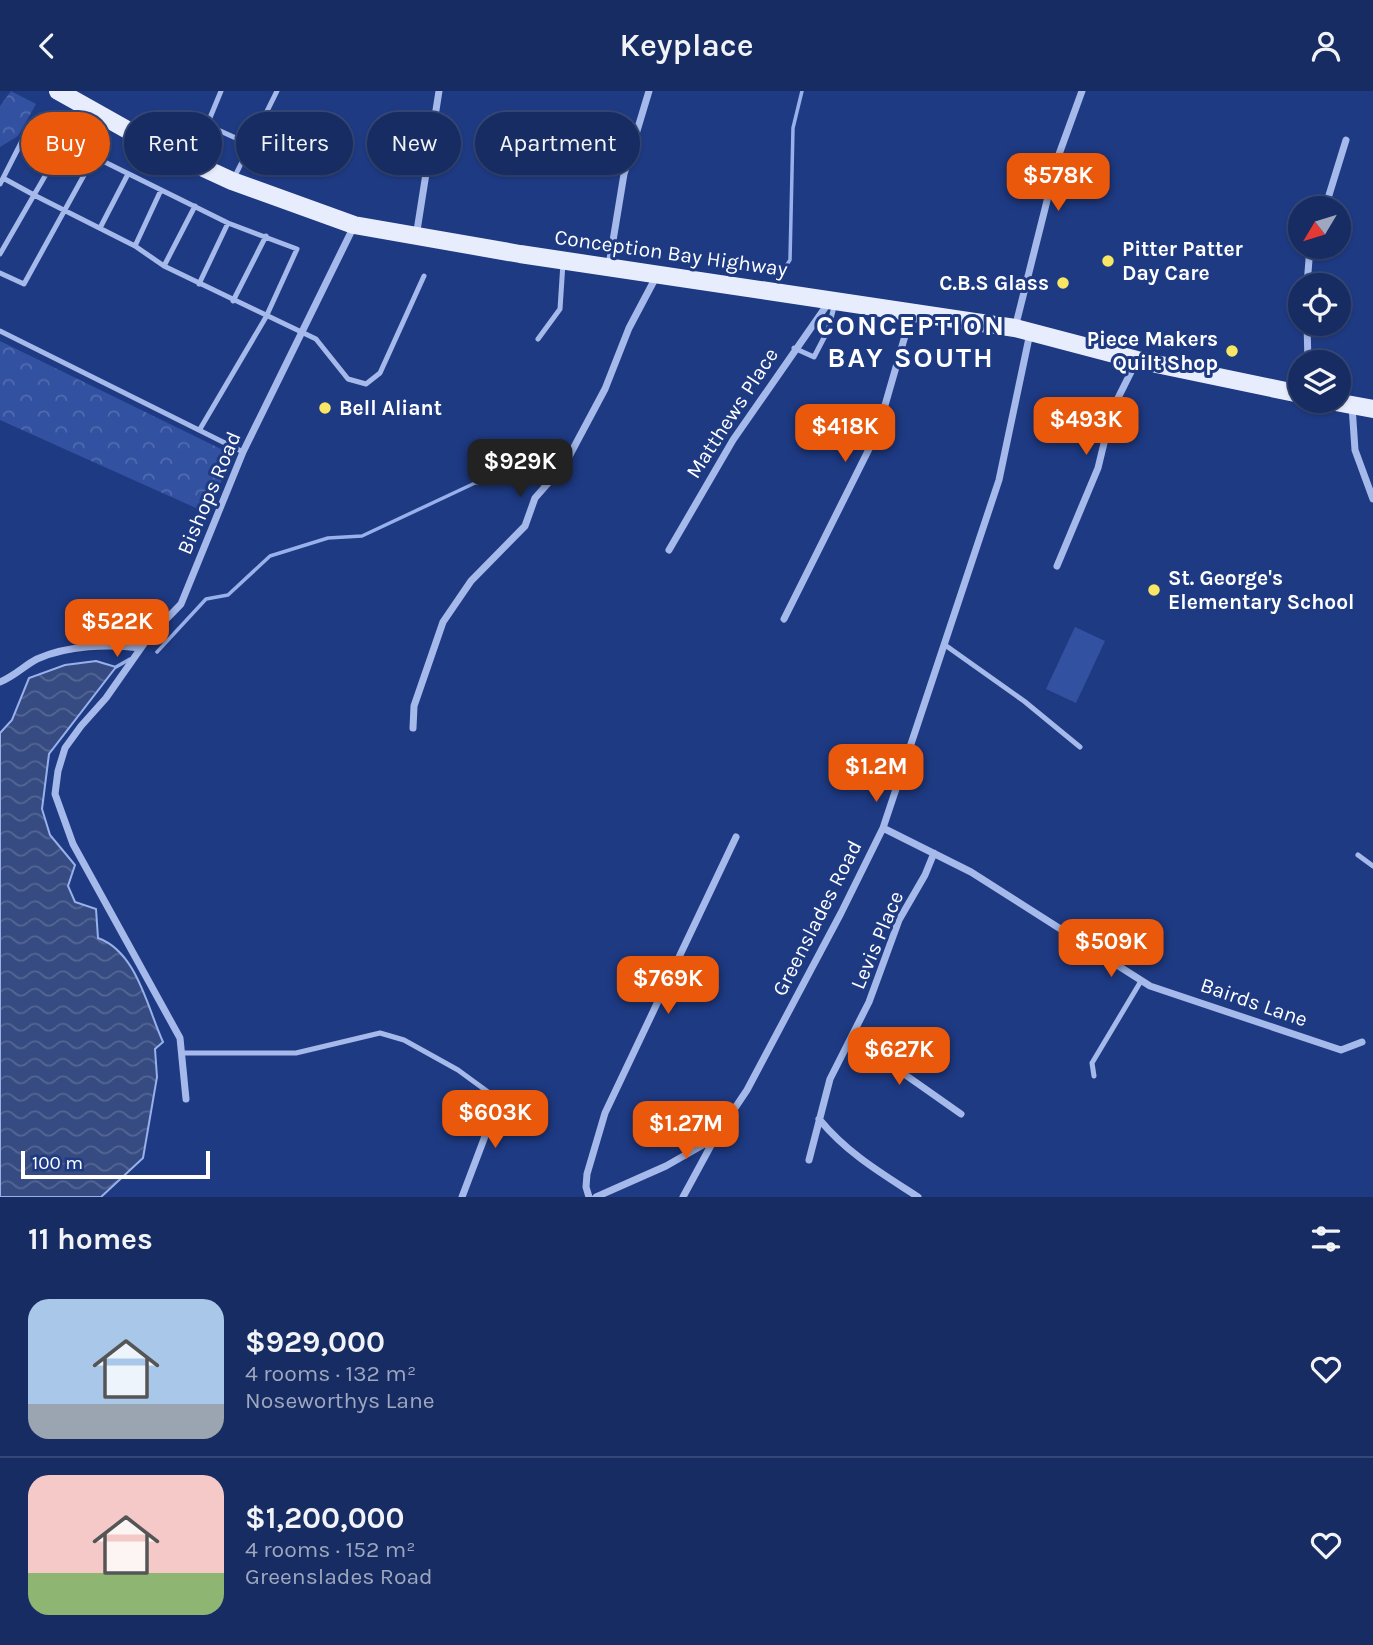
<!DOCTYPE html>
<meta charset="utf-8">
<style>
body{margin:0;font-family:Karla,sans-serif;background:#1f3468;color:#f1f3f6;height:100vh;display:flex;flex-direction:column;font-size:26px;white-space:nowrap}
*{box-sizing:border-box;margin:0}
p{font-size:23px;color:#9ea7be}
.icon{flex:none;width:38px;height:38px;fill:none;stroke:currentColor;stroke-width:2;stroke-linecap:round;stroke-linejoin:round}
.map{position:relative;height:1106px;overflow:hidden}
.sheet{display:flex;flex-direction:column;background:#162c62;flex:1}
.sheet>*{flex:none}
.guide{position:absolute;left:21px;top:21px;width:700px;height:63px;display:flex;gap:14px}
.needle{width:46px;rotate:232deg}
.buttons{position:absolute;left:1288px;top:105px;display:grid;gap:14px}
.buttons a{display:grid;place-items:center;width:63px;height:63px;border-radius:50%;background:#162c62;box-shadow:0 2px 5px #0004,0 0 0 2px #354877;font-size:35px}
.scale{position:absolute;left:21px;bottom:18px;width:189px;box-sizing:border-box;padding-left:7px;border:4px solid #fff;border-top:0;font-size:19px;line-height:24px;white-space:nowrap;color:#fff;-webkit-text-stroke:5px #1e3a83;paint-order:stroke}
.price{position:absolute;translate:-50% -60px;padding:0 16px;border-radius:14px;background:#ea580c;color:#fff;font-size:23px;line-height:46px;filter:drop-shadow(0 2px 4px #0008)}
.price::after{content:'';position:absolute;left:50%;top:42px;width:21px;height:16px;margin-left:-10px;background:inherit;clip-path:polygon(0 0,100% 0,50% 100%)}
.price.active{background:#222;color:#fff}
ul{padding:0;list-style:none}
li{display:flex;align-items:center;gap:21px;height:175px;padding:0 28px}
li+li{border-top:2px solid #354877}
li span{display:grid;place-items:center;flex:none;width:196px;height:140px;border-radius:21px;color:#555}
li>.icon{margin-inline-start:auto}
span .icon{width:84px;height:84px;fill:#fffc;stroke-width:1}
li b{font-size:30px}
h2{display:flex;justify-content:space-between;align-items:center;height:84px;padding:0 28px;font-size:30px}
.chip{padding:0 24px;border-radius:32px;background:#162c62;box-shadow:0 2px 5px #0004,0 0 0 2px #354877;font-size:24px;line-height:63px}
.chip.active{background:#ea580c;color:#fff}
header{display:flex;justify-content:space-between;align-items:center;height:91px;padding:0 28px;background:#162c62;font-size:32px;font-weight:600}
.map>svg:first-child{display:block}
</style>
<header><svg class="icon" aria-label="back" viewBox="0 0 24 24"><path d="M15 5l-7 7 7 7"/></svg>Keyplace<svg class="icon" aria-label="person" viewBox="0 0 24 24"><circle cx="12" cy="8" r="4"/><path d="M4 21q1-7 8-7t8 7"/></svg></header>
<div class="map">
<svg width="1373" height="1106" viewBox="0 0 1373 1106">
<defs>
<pattern id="forest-crowns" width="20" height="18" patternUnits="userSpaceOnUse" patternTransform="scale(1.75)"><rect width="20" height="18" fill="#3251a1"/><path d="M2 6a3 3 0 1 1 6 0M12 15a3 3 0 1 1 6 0" fill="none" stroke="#516baf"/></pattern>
<pattern id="water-waves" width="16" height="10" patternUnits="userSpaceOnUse" patternTransform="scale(1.75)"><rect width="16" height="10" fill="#364b81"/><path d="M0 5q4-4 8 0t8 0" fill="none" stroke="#546694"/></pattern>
</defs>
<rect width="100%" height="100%" fill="#1e3a83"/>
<path fill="url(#forest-crowns)" d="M11 0 36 13 18 45 0 56V15Z
M0 250 221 358 226 380 207 422 0 329Z"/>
<path fill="#3251a1" d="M1075 536 1105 550 1076 612 1046 598Z"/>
<path fill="url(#water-waves)" stroke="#98b1eb" stroke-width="2" d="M96 570 116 576 49 663 42 718 50 744 75 774 68 795 75 811 96 818 98 847C137 861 147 916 163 951L155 958 157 986 143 1067 101 1106H0V642L12 629 29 587 65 574Z"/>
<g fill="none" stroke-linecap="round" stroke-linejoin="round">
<path stroke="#98b1eb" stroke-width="3.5" d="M783 179 790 169 793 37 802 0
M157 561 206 508 228 504 270 465 328 447 362 445 475 392 488 390
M116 576 130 568"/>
<path stroke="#a5b9ea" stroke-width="5" d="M221 0 207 34 249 53
M84 18 34 104 135 155 164 175 316 248 348 288 366 293 380 282 424 185
M234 87 277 0
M0 93 26 42 36 37 228 132 297 158 266 226 200 338
M100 137 128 83
M135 155 161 99
M0 163 34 104 3 87
M164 175 195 115
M0 182 24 193 94 66
M199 193 228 132
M233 210 266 145
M0 240 243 361
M538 248 560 218 563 172
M794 257 814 266 828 239 835 212
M945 554 1024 610 1080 656
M1358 764 1373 775
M182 962H296L380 942 404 949 458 979 499 1009
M1094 985 1092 972 1141 890"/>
<path stroke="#a5b9ea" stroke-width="7" d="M1325 117 1346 49
M416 146 439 0
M609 174 624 83 649 0
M1307 194 1310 156
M1307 233 1308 271
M1015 237 1058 66 1082 0
M1352 315 1355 359 1373 408
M669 459 733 349 829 211
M1057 475 1098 377 1112 319 1137 269
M784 528 877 342 911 224
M0 591C15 585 25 574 37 568 68 554 109 553 141 557
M413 637 414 615 443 531 471 490 525 435 535 407 565 373 605 298 629 237 656 186
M883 737 971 781 1150 895 1341 959 1362 951
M853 947 961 1023
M186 1008 180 947 73 753 55 703 58 680 65 657 81 635 106 607 148 547 181 513 243 361 354 135
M819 1028C848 1063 881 1082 918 1106
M809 1069 830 988 869 911 899 829 925 784 934 762
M462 1106 501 1003
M589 1106 586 1096 587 1083 605 1022 736 746
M596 1106 666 1075 715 1047 747 999 841 822 883 737 999 389 1030 242
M683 1106 715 1047"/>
<path stroke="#e8edfe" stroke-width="18" d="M58 0 156 55 232 90 354 134 520 163 1015 237 1137 269 1300 303
M1330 310 1373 318"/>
</g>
<g fill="#f8e664" stroke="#1e3a83" stroke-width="2.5">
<circle cx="1108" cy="170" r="7"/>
<circle cx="1063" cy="192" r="7"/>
<circle cx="1232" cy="260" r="7"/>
<circle cx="325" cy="317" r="7"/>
<circle cx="1154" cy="499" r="7"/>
</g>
<g text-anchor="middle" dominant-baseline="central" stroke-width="6" stroke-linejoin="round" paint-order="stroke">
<g font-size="21" font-weight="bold" fill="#fff" stroke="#1e3a83" text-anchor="start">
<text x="1122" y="158">Pitter Patter<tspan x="1122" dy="24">Day Care</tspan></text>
<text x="1049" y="192" text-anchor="end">C.B.S Glass</text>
<text x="1218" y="248" text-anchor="end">Piece Makers<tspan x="1218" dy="24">Quilt Shop</tspan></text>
<text x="339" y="317">Bell Aliant</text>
<text x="1168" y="487">St. George's<tspan x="1168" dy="24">Elementary School</tspan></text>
</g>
<g font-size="21" fill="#fff" stroke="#1e3a83">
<text transform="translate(671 162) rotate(8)">Conception Bay Highway</text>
<text transform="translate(732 322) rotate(-57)">Matthews Place</text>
<text transform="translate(209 402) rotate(-67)">Bishops Road</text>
<text transform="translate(817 827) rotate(-63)">Greenslades Road</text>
<text transform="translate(877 849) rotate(-67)">Levis Place</text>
<text transform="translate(1254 911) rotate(19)">Bairds Lane</text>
</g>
<g font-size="28" font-weight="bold" letter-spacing="2" fill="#fff" stroke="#1e3a83">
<text x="911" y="234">CONCEPTION<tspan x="911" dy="32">BAY SOUTH</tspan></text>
</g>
</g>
</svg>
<div class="buttons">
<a><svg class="needle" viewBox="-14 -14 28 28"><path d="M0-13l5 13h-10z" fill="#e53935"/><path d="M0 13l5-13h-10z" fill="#9ea7be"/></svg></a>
<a><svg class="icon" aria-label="locate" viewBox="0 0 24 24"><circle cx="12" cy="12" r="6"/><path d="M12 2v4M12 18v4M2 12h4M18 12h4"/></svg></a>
<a><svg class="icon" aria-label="layers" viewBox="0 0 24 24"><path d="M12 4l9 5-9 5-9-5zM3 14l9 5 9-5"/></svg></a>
</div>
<div class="scale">100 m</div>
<b class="price" style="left:1058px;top:122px">$578K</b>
<b class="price" style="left:1086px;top:366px">$493K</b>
<b class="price" style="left:845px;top:373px">$418K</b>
<b class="price active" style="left:520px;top:408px">$929K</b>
<b class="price" style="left:117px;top:568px">$522K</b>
<b class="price" style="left:876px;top:713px">$1.2M</b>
<b class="price" style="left:1111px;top:888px">$509K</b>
<b class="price" style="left:668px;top:925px">$769K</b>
<b class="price" style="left:899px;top:996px">$627K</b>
<b class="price" style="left:495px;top:1059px">$603K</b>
<b class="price" style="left:686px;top:1070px">$1.27M</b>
<div class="guide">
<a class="chip active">Buy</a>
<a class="chip">Rent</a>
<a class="chip">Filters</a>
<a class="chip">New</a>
<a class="chip">Apartment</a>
</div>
</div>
<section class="sheet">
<h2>11 homes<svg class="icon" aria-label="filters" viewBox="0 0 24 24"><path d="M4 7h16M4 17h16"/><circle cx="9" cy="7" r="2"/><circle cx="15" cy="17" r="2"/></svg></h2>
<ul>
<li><span style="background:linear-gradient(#a9c7e8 75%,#9aa5b1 0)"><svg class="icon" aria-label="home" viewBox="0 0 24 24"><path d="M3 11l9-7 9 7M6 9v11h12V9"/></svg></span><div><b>$929,000</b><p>4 rooms · 132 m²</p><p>Noseworthys Lane</p></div><svg class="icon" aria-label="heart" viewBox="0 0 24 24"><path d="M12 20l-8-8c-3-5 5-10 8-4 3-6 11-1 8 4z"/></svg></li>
<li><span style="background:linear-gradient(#f6c9c9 70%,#8fb573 0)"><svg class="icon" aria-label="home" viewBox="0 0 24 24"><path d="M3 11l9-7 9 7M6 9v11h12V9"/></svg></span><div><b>$1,200,000</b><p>4 rooms · 152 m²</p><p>Greenslades Road</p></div><svg class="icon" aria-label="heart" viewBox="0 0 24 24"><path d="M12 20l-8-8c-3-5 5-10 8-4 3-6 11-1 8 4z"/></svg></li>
</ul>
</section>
